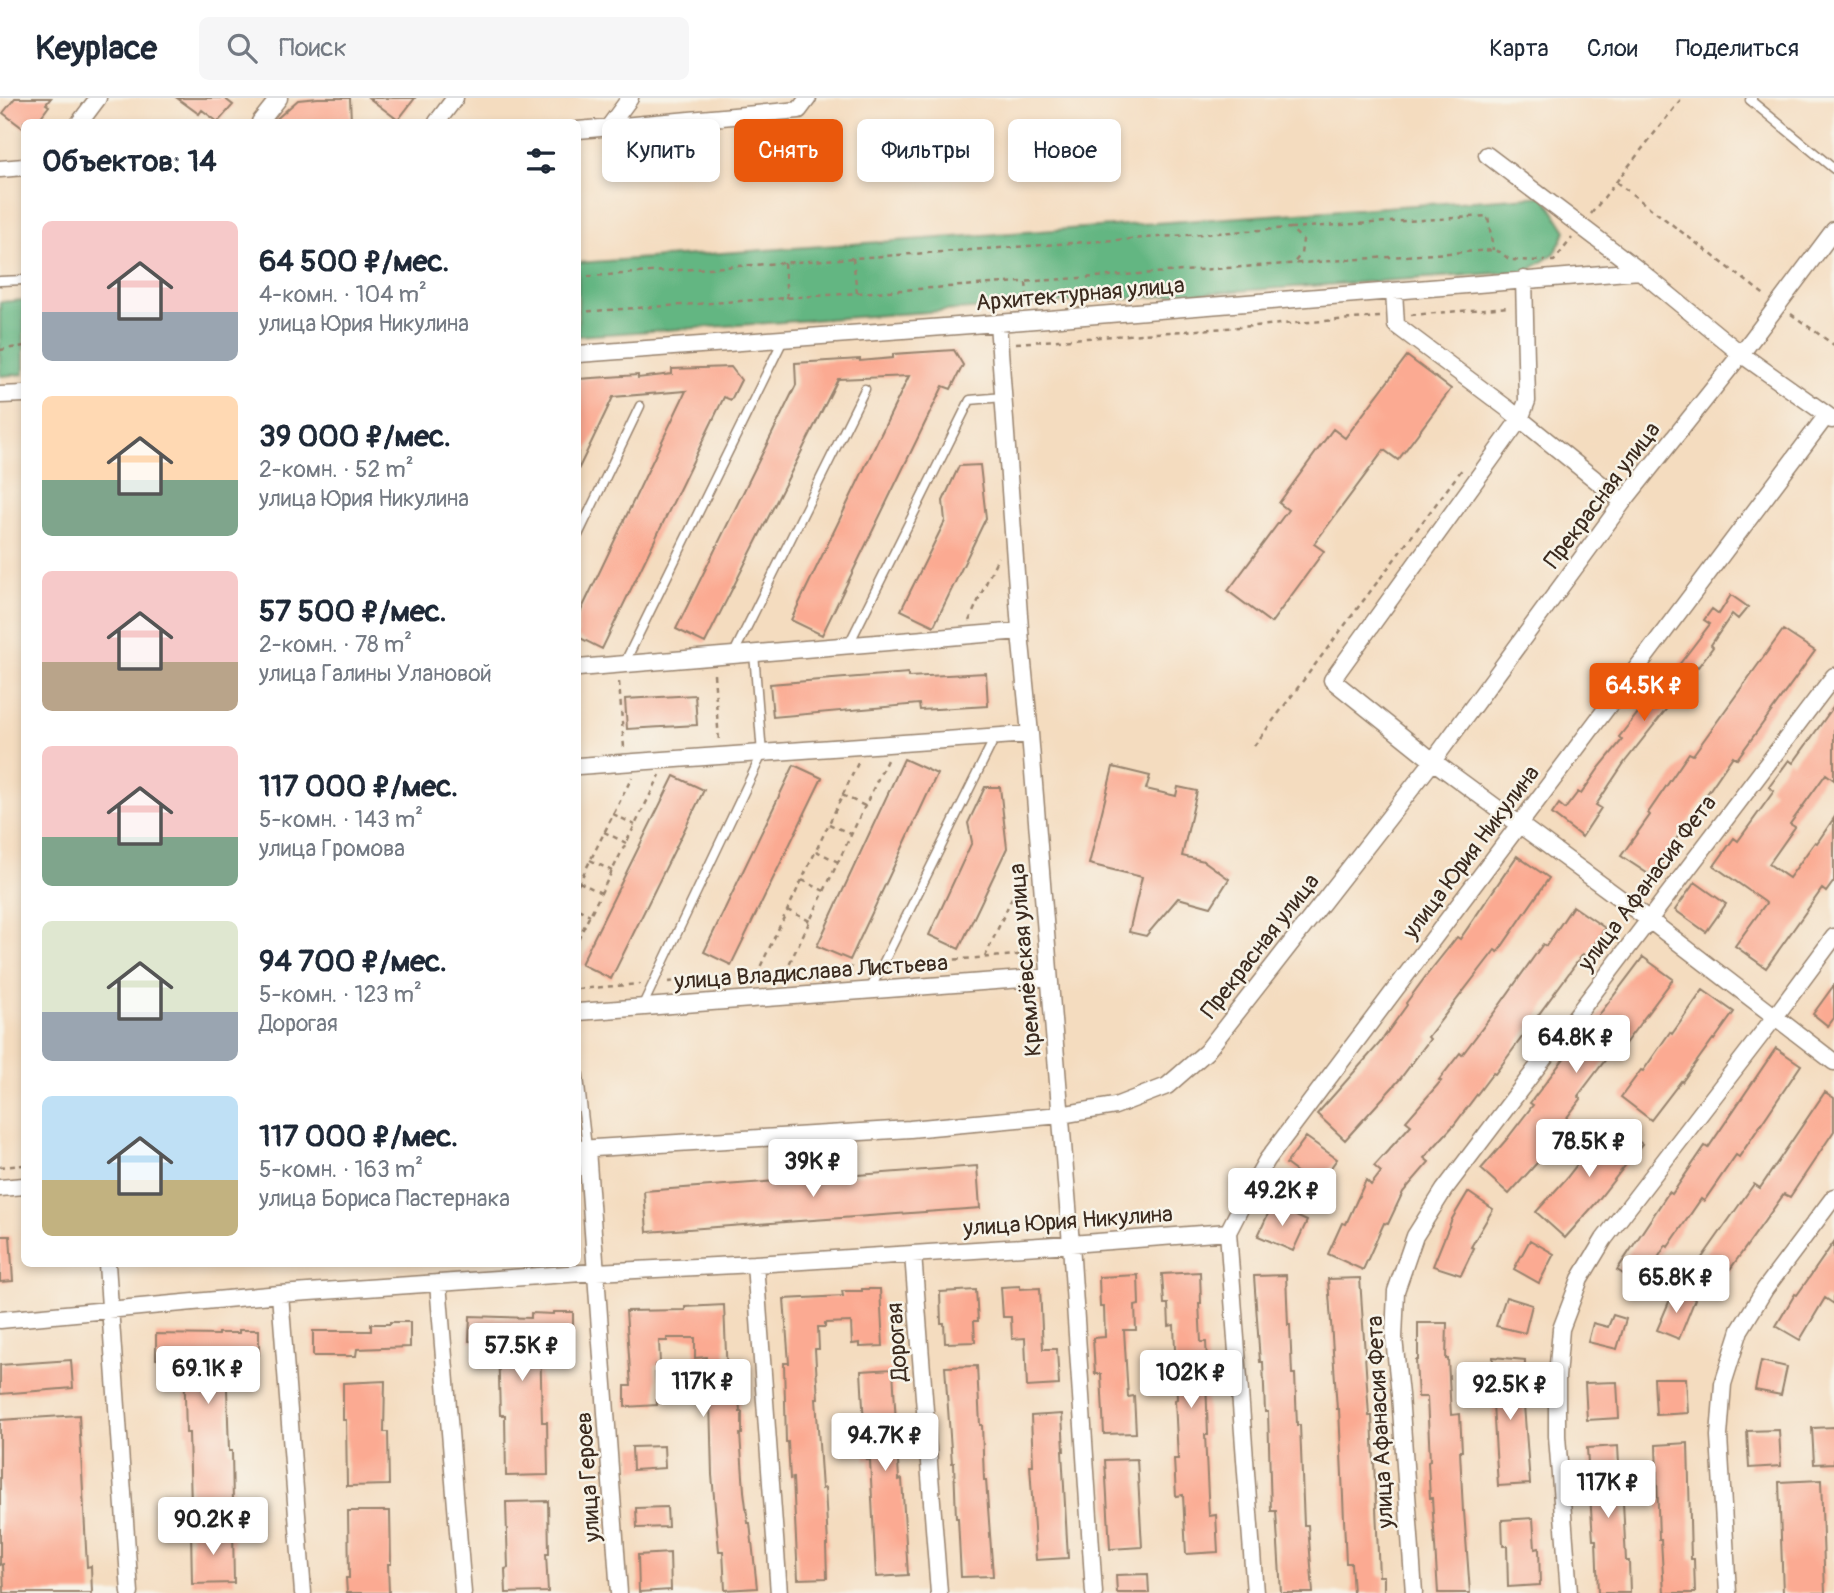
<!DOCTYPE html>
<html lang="ru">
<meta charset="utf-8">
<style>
body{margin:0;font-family:Pangolin,sans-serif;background:#f6f6f7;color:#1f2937;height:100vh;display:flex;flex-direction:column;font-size:26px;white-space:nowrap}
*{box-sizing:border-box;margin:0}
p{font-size:23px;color:#747a83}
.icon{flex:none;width:38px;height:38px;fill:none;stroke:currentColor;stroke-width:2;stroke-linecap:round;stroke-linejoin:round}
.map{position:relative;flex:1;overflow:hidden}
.side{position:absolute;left:21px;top:21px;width:560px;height:1148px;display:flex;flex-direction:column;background:#fff;border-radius:10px;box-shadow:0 4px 10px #0003}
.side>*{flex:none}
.banner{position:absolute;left:602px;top:21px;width:665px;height:63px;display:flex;gap:14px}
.price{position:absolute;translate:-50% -60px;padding:0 16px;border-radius:7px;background:#fff;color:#222;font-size:23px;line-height:46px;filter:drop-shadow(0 2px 4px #0008)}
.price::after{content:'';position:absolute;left:50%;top:42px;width:21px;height:16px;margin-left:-10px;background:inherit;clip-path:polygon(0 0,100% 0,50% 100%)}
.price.on{background:#ea580c;color:#fff}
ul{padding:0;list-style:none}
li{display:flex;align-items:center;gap:21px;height:175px;padding:0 21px}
li span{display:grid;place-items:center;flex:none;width:196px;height:140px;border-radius:10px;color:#555}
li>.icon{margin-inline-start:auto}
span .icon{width:84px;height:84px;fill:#fffc;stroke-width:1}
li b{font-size:30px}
h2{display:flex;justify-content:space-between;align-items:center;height:84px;padding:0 21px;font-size:30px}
.tag{padding:0 24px;border-radius:10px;background:#fff;box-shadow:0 4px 10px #0003;font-size:24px;line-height:63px}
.tag.on{background:#ea580c;color:#fff}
header{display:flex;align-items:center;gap:42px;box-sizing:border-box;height:98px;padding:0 35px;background:#fff;border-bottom:2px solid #e0e1e3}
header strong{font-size:33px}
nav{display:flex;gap:38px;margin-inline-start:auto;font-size:24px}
.search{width:490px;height:63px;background:#f6f6f7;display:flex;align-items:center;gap:18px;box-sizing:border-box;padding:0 24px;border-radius:10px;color:#747a83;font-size:26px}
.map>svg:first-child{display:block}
</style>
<header>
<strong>Keyplace</strong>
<div class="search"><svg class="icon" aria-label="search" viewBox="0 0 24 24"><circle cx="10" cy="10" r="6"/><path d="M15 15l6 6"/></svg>Поиск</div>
<nav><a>Карта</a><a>Слои</a><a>Поделиться</a></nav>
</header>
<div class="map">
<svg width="1834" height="1495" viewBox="0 0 1834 1495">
<rect width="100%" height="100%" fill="#f7f3e8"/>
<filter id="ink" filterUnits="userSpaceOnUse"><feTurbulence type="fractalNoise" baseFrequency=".0143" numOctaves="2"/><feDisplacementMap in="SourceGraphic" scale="14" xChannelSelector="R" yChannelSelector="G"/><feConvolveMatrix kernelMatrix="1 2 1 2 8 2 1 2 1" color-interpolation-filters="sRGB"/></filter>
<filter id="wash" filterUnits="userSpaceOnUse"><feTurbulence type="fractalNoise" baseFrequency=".00686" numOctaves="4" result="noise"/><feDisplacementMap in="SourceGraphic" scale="28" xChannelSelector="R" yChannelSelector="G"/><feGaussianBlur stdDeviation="1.57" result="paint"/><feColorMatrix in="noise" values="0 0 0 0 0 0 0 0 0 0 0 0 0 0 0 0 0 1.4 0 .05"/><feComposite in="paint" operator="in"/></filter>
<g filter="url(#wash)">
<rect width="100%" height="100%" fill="#f4dcbf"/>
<path fill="#64b682" stroke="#507050" stroke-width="2" d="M1544 98 1566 133 1555 155 1528 173 578 238V165Z
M24 202V276L0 278V204Z"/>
<g id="blocks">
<path fill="#fbaa92" d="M15 0H51L46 6 49 8 37 24H24V31L3 15Z
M177 0H224L233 7 218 24 202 12 199 16Z
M318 0H350L351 23 273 24 298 2Z
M369 0H415L398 22Z
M954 252 963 267 951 291 943 288 822 537 791 522 909 278 838 281 705 545 676 531 796 287 795 265 860 261V263L893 260V256Z
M1407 258 1451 291 1398 362 1384 352 1314 446 1324 453 1271 525 1228 493 1288 412 1279 405 1333 331 1345 340Z
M731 269 741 282 731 302 724 299 602 551 578 539V519L686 293 613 299 578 372V281L638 277V280L672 276V271Z
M980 367 986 420 934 528 901 512 945 423 943 403 959 368Z
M1731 497 1748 509 1738 521 1732 516 1711 547 1713 549 1698 569 1697 568 1674 599 1675 600 1624 665 1596 707 1601 710 1582 739 1552 716 1559 706 1565 711 1578 694 1581 696 1599 670 1622 642 1619 639 1660 587 1669 573 1672 576 1710 526 1704 522 1712 511 1719 516Z
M1783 532 1815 553 1737 661 1733 658 1670 750 1672 751 1653 779 1621 758 1650 717 1648 715 1689 655 1693 657Z
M908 575V579L986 575 988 608 920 612 919 606 773 619 770 586Z
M695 597 697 627 627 631 625 601Z
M1834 608V682L1826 676 1790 726 1795 729 1769 766 1789 780 1815 744 1817 745 1834 720V783L1826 794 1822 791 1766 870 1735 848 1766 805 1765 804 1714 768 1734 740 1738 743 1774 693 1769 689 1789 662 1793 665Z
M904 661 937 676 850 862 817 848Z
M794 667 822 680 731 867 704 854Z
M1113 669 1150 678 1146 691 1176 698 1178 689 1197 693 1182 758 1204 763 1229 781 1211 809 1178 800 1146 838 1129 834 1142 779 1089 766Z
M674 678 704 692 611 881 581 866Z
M985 689H1000L1007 750 959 851 929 837 972 744 968 725Z
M1517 758 1549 780 1498 854 1495 852 1428 939 1430 941 1400 981 1345 1042 1317 1016 1379 946 1407 907 1406 905 1426 878 1457 839 1460 841Z
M1695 784 1726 806 1706 834 1675 812Z
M1573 808 1605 830 1586 858 1583 856 1495 976 1493 975 1454 1027 1424 1060 1429 1064 1403 1094 1388 1126 1384 1125 1363 1172 1328 1156 1342 1125 1346 1126 1366 1082 1371 1087 1381 1074 1374 1068 1411 1027 1406 1023 1441 983 1439 982 1460 955 1462 957 1499 908 1543 846 1546 848Z
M1643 859 1673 881 1624 947 1619 944 1578 998 1581 1001 1555 1035 1558 1037 1536 1066 1509 1096 1481 1071 1506 1042 1533 1007 1530 1005 1565 959 1562 956 1582 929 1587 933Z
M1834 887V920L1828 928 1813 916Z
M1703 892 1734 914 1714 942 1713 941 1682 984 1681 983 1651 1022 1621 999 1641 972 1643 973 1670 934 1672 936Z
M1776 950 1801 967 1739 1059 1736 1057 1704 1103 1701 1101 1668 1149 1666 1147 1641 1187 1617 1172 1669 1094 1672 1096 1705 1048 1708 1050Z
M1825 994 1834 1000V1033L1790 1099 1784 1096 1718 1188 1694 1171 1754 1086 1760 1090Z
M1611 1023 1642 1046 1595 1106 1565 1140 1536 1114 1565 1082Z
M1306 1039 1337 1061 1317 1089 1286 1066Z
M977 1068 980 1110 647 1134 644 1093Z
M1468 1094 1493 1111 1471 1149 1474 1150 1461 1177 1433 1168 1452 1121Z
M1272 1107 1307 1123 1293 1153 1258 1138Z
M0 1138H10L13 1183 0 1184Z
M1530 1142 1554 1156 1539 1185 1514 1171Z
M1834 1144V1206L1825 1200 1800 1242 1776 1228 1795 1196 1797 1197Z
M1200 1174 1201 1205H1199L1201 1244H1206L1208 1281H1206L1208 1337H1205L1209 1418 1216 1417 1218 1454 1186 1456 1183 1397 1176 1398 1174 1361H1178L1175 1302 1177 1301 1174 1227 1169 1228 1168 1206H1164L1162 1176Z
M1138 1177 1139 1207 1135 1208 1136 1232H1124L1128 1299 1134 1298 1136 1335 1104 1336 1101 1276H1095L1093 1240 1105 1239 1104 1209H1100L1099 1179Z
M1286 1177 1288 1227H1290L1292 1276H1295L1297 1327H1300L1304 1427H1308L1313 1495H1281L1276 1413H1271L1268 1314H1265L1263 1264H1260L1254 1178Z
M1360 1180 1369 1318H1372L1379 1478H1384V1495H1353L1351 1465H1346L1339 1311H1337L1328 1181Z
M1020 1188V1191L1040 1190 1043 1251H1057L1059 1287 1027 1289 1025 1240 1012 1241 1011 1219H1003L1001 1189Z
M862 1191H880L883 1248 860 1249V1245L852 1246 851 1224 825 1225V1229H818L819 1251H815L818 1301H816L822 1391 825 1390 828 1447H826L827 1480 798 1481 793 1380 790 1381 788 1344H786L784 1265H789L784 1201 843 1198 842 1193H862Z
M976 1192 978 1223H974L975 1244 945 1245 944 1225H941L940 1194Z
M1674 1192 1695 1201 1679 1241 1657 1232Z
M1506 1199 1532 1207 1525 1235 1496 1228Z
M724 1207 727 1279 738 1278 740 1314H742V1336H740L744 1393 748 1425H750L757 1490 725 1492 723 1453H719L712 1377 710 1302H709L706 1259 695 1260V1240H667V1243H659L660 1266 655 1267 657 1307 625 1309V1288H631L626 1213 685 1212V1209Z
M553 1214H573V1239L540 1240 542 1324H547L548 1377 506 1378 505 1317H500L498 1244 469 1243 470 1218 531 1220V1215L553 1216Z
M1613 1217 1626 1221 1617 1251 1588 1244 1593 1225 1608 1229Z
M390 1224H410V1249L357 1251 356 1258H313V1233H371V1226H390Z
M1418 1225H1447L1446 1261H1448L1451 1317 1460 1316 1462 1353H1460L1463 1413H1464L1470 1495H1438L1432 1400H1430L1428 1364 1430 1363 1427 1299H1418L1416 1262H1418Z
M239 1232H259V1257H237V1260H226L229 1353H232L233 1406 191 1407 189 1335H186L184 1262 156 1261V1236L218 1237V1235H239Z
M1493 1259 1525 1262 1524 1307 1530 1386 1498 1388 1492 1289Z
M71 1262 73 1290 0 1296V1267Z
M1761 1263 1787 1269 1781 1297 1755 1292Z
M977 1268 980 1327H982L984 1382H986L993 1478 961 1479 958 1420H956L954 1365H952L945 1269Z
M893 1271 899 1382 902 1381 908 1477 876 1479 870 1362H866L861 1273Z
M1654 1280H1686L1688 1315 1656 1317Z
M385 1283 384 1334H388L389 1387 347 1388 346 1322H343V1285Z
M1617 1284 1619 1320 1587 1322 1585 1285Z
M1062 1316 1064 1353H1062L1068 1460 1036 1462 1030 1367H1033L1031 1318Z
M79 1317 87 1469 91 1468 92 1495H4L3 1466 0 1467V1322Z
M1834 1329V1365L1814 1366 1812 1330Z
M1779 1332 1781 1368 1749 1370 1747 1333Z
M1688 1345 1691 1461H1694L1695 1495H1664L1661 1441H1659L1656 1347Z
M664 1348 665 1370 633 1372 632 1349Z
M1618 1348 1621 1404H1623L1626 1463H1629L1630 1495H1598L1596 1442H1593L1587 1350Z
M1137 1361 1142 1449 1110 1451 1105 1362Z
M1821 1382 1825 1495H1783L1779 1384Z
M548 1403 549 1456H546L548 1494 506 1495 505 1471 508 1470 506 1404Z
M667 1409 668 1429 637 1430 636 1410Z
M348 1413H390L391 1466H388L389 1495H347L346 1480H349Z
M1533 1420 1535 1451 1539 1450 1540 1487 1508 1489 1507 1448H1503L1502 1422Z
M233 1432 234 1485 192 1486 191 1433Z
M670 1455 671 1492 639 1494 638 1457Z
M1148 1476 1149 1495H1117L1116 1477Z"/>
</g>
</g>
<g filter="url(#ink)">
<use href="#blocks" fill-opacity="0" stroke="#98836e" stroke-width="2"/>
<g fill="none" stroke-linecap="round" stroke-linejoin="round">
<g stroke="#98836e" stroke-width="11">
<path id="lane" d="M1752 0 1750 2 1834 71
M0 183 24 182
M578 437 640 308
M848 548 970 302 1003 299
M733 557 865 291
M624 566 783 242
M870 892 995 639
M642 909 762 656 754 555
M578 970 587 1050"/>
</g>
<g stroke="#98836e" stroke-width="19">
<path id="street" d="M80 24 98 0
M260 24 279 0
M437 24 455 0
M608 30 630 0
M578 32 799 12 808 0
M1487 57 1640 173
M0 71 24 69
M1524 181 1527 303 1520 321 1332 582 1433 663 1648 821 1834 964
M1394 193 1396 227 1508 311 1623 404
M998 225 1021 545 1030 636 1071 1146 1094 1495
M578 256 998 225 1640 173 1741 256 1827 317 1832 322
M0 297 24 296
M578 570 1020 533
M578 668 1030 636
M578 914 1049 879
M578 1051 910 1031 1060 1017 1115 1008 1167 988 1206 954 1433 663 1623 404 1741 256 1834 132
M587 1051 619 1495
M0 1090 24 1088
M1228 1134 1255 1495
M913 1156 939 1495
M107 1166 130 1495
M755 1166 779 1495
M438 1185 463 1495
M280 1196 303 1495
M0 1222 280 1196 596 1174 755 1166 1071 1146 1228 1134 1248 1095 1267 1062 1827 317
M1414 1495 1400 1297 1394 1240 1396 1193 1415 1138 1444 1092 1834 578
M1569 1495 1557 1338V1279L1561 1231 1580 1181 1604 1141 1774 920 1834 839
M1728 1495 1719 1338 1723 1286 1740 1232 1765 1191 1834 1099"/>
</g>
<path stroke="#98836e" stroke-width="2.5" stroke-dasharray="5 5" stroke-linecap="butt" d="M1616 84 1766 198
M1591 116 1682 0
M1290 130 1488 118 1493 152
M853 160 857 195
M1551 163H1554L1572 140
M784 165 787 200
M578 179 1290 130 1303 142 1301 156 1293 166
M1026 185 1028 206
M578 214 1493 152 1500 154 1510 162 1545 163
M1791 216 1834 247
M1411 217 1509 209
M1016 245 1380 219
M0 252 24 248
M969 523 998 459
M714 576 719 643
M619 584 624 650
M1254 648 1463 370
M842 697 865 708
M613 716 635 727
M829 726 851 736
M604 734 626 745
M816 753 838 764
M590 762 612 773
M802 782 824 793
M579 784 601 795
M578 787 632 679
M578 811 590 817
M787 812 810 823
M578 841 660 677
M1029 845 1031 866
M985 859 1024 773
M895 866 1031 856
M781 883 887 662
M668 884 867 868
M752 886 858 665
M578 891 640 886
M0 1069 24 1067"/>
<use href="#lane" stroke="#fff" stroke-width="8"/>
<use href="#street" stroke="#fff" stroke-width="16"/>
</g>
</g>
<g text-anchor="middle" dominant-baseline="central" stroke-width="5" stroke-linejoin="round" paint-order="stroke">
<g font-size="23" fill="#3b2a1e" stroke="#f7f3e8">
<text transform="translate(1080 196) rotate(-5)">Архитектурная улица</text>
<text transform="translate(1602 397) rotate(-53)">Прекрасная улица</text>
<text transform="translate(1471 754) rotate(-53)">улица Юрия Никулина</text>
<text transform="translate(1647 785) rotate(-53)">улица Афанасия Фета</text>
<text transform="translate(1260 848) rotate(-52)">Прекрасная улица</text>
<text transform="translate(1025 862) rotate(-95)">Кремлёвская улица</text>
<text transform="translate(811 874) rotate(-4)">улица Владислава Листьева</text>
<text transform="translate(1068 1123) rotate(-4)">улица Юрия Никулина</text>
<text transform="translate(897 1244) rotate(-94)">Дорогая</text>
<text transform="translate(1380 1324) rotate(-93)">улица Афанасия Фета</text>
<text transform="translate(588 1379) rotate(-94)">улица Героев</text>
</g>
</g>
</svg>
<b class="price on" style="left:1644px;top:625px">64.5K ₽</b>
<b class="price" style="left:1576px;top:977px">64.8K ₽</b>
<b class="price" style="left:1589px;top:1081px">78.5K ₽</b>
<b class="price" style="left:813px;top:1101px">39K ₽</b>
<b class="price" style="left:1282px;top:1130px">49.2K ₽</b>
<b class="price" style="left:1676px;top:1217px">65.8K ₽</b>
<b class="price" style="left:522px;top:1285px">57.5K ₽</b>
<b class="price" style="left:208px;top:1308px">69.1K ₽</b>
<b class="price" style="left:1191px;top:1312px">102K ₽</b>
<b class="price" style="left:703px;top:1321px">117K ₽</b>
<b class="price" style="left:1510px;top:1324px">92.5K ₽</b>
<b class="price" style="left:885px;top:1375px">94.7K ₽</b>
<b class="price" style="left:1608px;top:1422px">117K ₽</b>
<b class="price" style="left:213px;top:1459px">90.2K ₽</b>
<div class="banner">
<a class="tag">Купить</a>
<a class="tag on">Снять</a>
<a class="tag">Фильтры</a>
<a class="tag">Новое</a>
</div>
<section class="side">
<h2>Объектов: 14<svg class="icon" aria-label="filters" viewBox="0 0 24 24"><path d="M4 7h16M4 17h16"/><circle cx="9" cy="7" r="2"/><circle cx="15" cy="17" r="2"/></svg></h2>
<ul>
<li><span style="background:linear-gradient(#f6c9c9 65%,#9aa5b1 0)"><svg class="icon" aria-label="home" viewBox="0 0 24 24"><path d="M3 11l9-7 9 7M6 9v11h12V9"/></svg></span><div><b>64 500 ₽/мес.</b><p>4-комн. · 104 m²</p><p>улица Юрия Никулина</p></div></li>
<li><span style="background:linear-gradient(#ffd9b3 60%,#7fa58c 0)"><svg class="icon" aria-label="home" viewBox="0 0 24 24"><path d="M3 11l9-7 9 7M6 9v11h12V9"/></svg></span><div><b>39 000 ₽/мес.</b><p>2-комн. · 52 m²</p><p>улица Юрия Никулина</p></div></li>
<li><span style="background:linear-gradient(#f6c9c9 65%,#b9a48a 0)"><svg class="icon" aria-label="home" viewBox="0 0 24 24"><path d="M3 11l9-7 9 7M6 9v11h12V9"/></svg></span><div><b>57 500 ₽/мес.</b><p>2-комн. · 78 m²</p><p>улица Галины Улановой</p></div></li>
<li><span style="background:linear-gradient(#f6c9c9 65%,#7fa58c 0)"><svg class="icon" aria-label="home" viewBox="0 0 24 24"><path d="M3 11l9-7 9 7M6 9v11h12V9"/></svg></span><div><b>117 000 ₽/мес.</b><p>5-комн. · 143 m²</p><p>улица Громова</p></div></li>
<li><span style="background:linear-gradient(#dfe7d0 65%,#9aa5b1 0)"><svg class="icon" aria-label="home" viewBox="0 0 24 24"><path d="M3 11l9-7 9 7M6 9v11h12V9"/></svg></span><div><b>94 700 ₽/мес.</b><p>5-комн. · 123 m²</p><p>Дорогая</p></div></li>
<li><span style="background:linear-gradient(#bfe0f5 60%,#c2b280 0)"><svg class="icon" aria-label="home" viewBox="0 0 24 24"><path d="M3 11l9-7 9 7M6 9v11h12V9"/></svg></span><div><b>117 000 ₽/мес.</b><p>5-комн. · 163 m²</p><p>улица Бориса Пастернака</p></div></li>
</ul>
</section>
</div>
